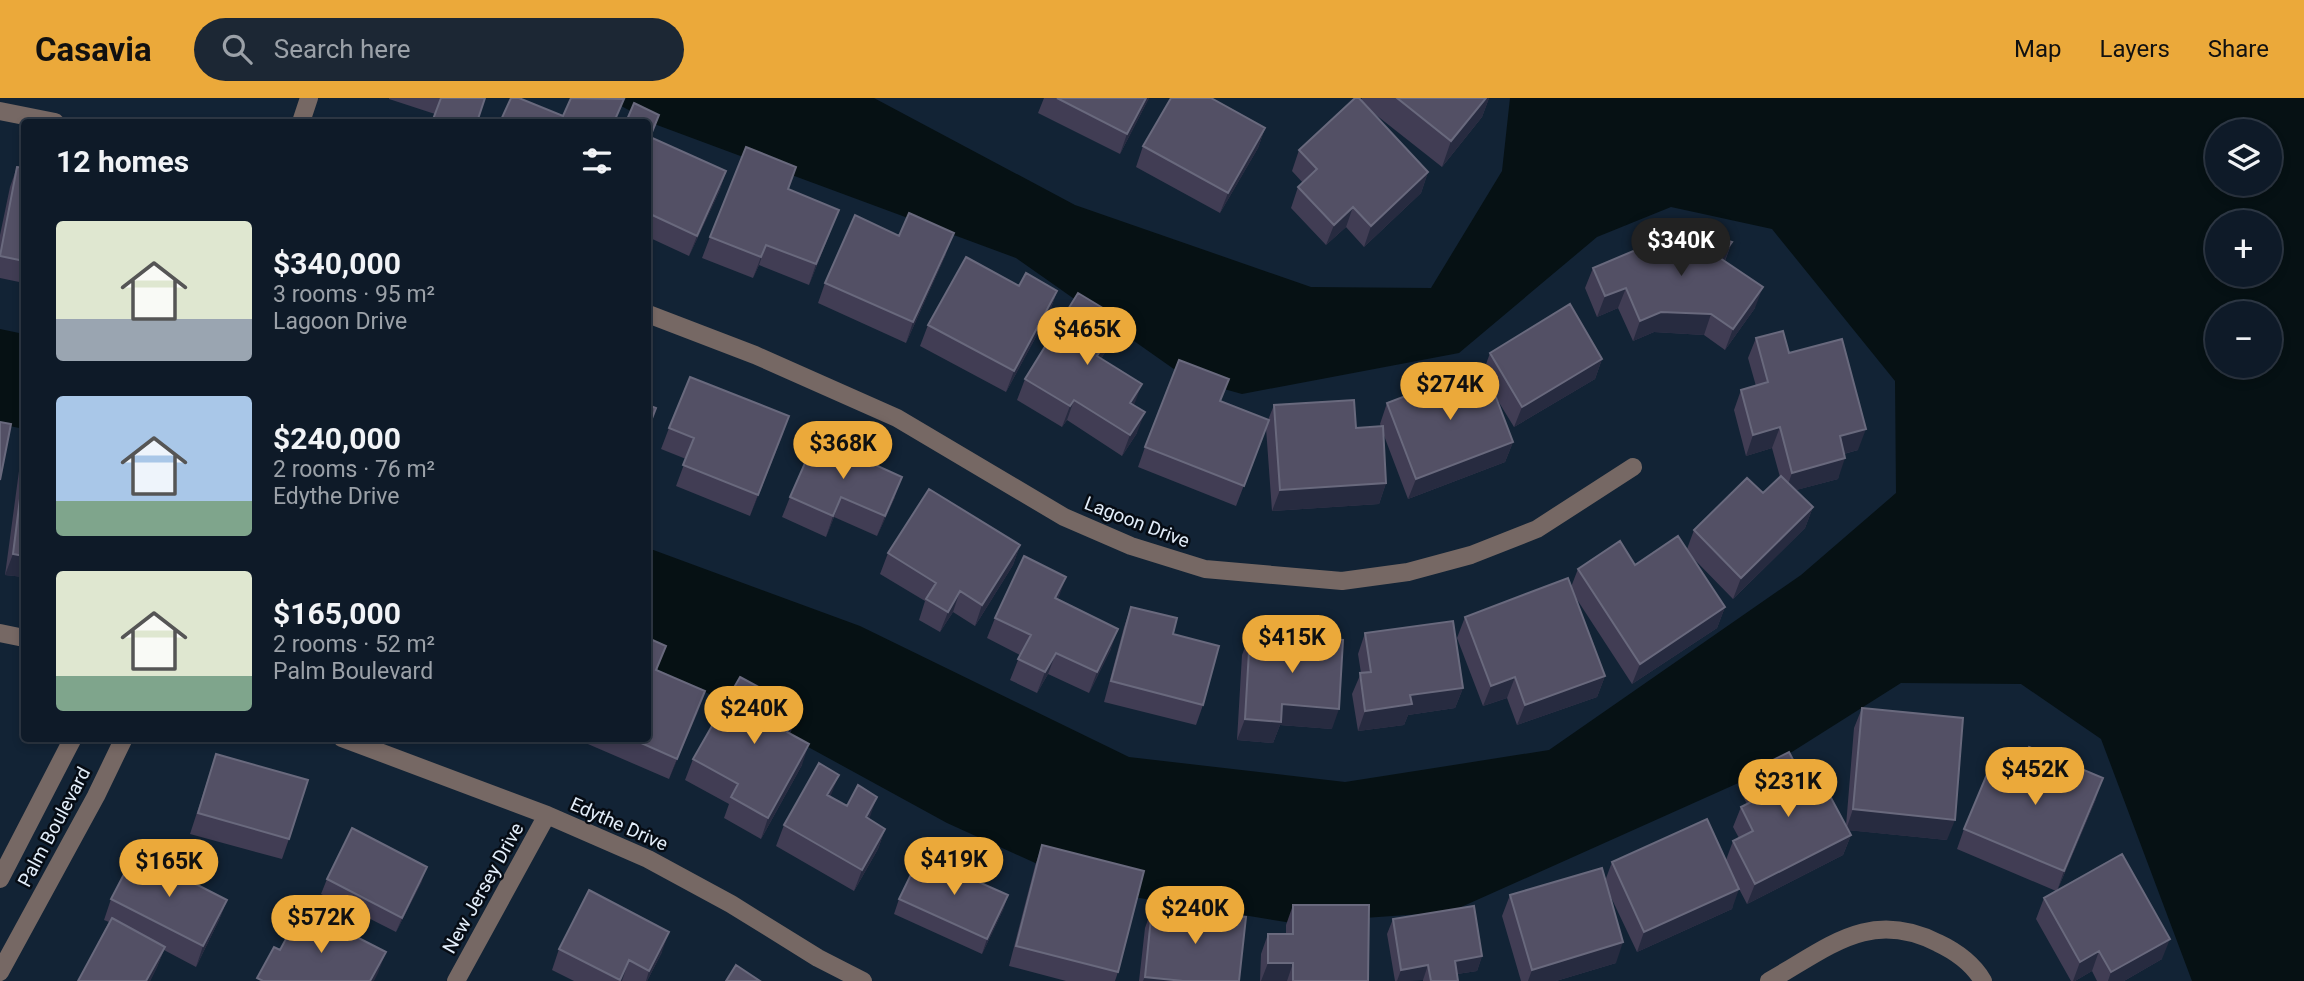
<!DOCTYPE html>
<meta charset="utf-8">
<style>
body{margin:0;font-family:Roboto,sans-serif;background:#1c2734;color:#f1f3f6;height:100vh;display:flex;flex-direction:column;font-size:26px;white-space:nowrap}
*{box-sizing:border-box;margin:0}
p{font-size:23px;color:#9ba1a8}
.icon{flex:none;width:38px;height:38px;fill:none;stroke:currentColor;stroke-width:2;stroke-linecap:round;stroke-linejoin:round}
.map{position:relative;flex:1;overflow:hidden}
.panel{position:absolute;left:21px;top:21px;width:630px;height:623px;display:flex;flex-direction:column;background:#0e1a28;border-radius:7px;box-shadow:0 4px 10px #0003,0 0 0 2px #2e3845}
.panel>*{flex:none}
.controls{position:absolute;left:2205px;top:21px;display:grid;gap:14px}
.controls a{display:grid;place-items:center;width:77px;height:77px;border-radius:50%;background:#0e1a28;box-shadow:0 4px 10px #0003,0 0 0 2px #2e3845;font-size:35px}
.price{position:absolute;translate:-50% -60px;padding:0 16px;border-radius:24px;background:#eba93a;color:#111;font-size:23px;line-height:46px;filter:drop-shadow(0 2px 4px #0008)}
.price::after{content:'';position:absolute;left:50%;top:42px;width:21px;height:16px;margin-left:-10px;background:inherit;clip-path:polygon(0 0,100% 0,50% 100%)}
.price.selected{background:#222;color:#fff}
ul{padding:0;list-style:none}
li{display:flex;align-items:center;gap:21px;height:175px;padding:0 35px}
li span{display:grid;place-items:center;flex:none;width:196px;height:140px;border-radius:7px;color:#555}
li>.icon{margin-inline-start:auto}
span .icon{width:84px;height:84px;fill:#fffc;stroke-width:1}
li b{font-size:30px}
h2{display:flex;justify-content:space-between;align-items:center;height:84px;padding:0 35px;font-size:30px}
header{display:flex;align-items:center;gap:42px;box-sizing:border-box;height:98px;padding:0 35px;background:#eba93a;color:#111}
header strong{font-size:33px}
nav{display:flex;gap:38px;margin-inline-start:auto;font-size:24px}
.search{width:490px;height:63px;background:#1c2734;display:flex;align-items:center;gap:18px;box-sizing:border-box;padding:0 24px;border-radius:38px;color:#9ba1a8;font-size:26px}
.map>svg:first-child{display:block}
</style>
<header>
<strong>Casavia</strong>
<div class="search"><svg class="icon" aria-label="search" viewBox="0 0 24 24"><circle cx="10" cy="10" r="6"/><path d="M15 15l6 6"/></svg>Search here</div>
<nav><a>Map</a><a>Layers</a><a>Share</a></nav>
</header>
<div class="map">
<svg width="2304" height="883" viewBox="0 0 2304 883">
<rect width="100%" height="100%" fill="#122335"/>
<path fill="#061114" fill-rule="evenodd" d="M606 0H874L1075 107 1311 189 1431 190 1502 73 1510 0H2304V883H2192L2101 641 2021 586 1901 585 1754 678 1450 814 1292 825 1097 793 947 725 726 604 648 567V450L860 528 1129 659 1345 684 1549 652 1801 477 1896 395 1895 283 1772 131 1671 109 1597 139 1459 255 1242 296 1188 281 1016 160 657 27ZM2217 33H2270V86H2217ZM2217 124H2270V177H2217ZM2217 215H2270V268H2217Z
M0 231 24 236V331L0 326Z"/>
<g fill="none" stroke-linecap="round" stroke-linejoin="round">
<path stroke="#766864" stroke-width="18" d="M0 13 55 24
M301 24 309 0
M648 216 755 257 897 320 1064 419 1131 448 1205 471 1342 483 1408 474 1471 457 1537 431 1633 369
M0 535 24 540
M342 640 547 717 648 761 731 806 818 860 863 883
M0 781 73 640
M0 874 96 698 124 640
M456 883 547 717
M1769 883C1828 850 1869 810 1938 845 1955 853 1973 866 1983 883"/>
</g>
<path fill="#413d54" d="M389 0H485L435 16 389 1Z
M1044 0H1149L1120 56 1038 15Z
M1362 0H1489L1482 19 1442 69 1371 13 1428 74 1421 95 1364 149 1346 129 1326 147 1291 110 1298 89 1303 85 1292 73 1299 52 1361 3Z
M648 24 651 39 726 73 719 94 689 158 648 139Z
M1265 30 1258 50 1220 115 1136 69 1143 48Z
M17 69 24 70V185L0 180V137L10 89Z
M788 91 831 132 809 187 759 167 753 180 702 160 710 139Z
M899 138 946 156 906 245 818 205 825 185Z
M1732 144 1725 163 1755 210 1725 252 1704 237 1654 234 1633 243 1618 210 1597 219 1585 190 1593 170Z
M1019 188 1057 193 1050 213 1006 294 920 248 928 227Z
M1756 240 1789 255 1858 352 1844 356 1838 381 1796 392 1813 409 1805 430 1733 501 1691 458 1725 509 1717 530 1632 586 1576 500 1605 578 1597 599 1517 627 1507 600 1483 608 1457 540 1465 519 1571 489 1578 471 1635 467 1687 451 1694 432 1763 395 1780 379 1772 350 1746 358 1734 312 1741 292 1756 288 1748 260Z
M1113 242 1101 261 1134 307 1137 335 1122 358 1067 322 1062 329 1017 302 1025 281Z
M1490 255 1602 261 1595 281 1514 329 1495 298 1513 344 1505 364 1408 401 1383 335 1386 385 1379 406 1272 413 1266 330 1236 408 1138 369 1145 349 1221 303 1268 322 1274 307 1356 330 1381 328 1380 326 1387 305 1485 269Z
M789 318 750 418 676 388 686 361 661 351 669 330Z
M24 359V479L5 477 19 373Z
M790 399H895L877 438 834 419 826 439 782 419Z
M1020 447 1013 467 975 528 953 514 940 534 919 522 925 503 880 476 888 455Z
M1058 502 1111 551 1089 595 1048 576 1037 595 1010 582 1020 557 987 540 995 520Z
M1131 509 1173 536 1203 607 1196 627 1104 604 1124 529Z
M1365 535 1463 590 1455 610 1408 617 1404 627 1358 633 1352 596 1361 575 1358 556Z
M1250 536 1332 631 1280 627 1273 645 1237 642 1242 557Z
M657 573 705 593 669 681 574 640H648Z
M1862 610 1947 742 1848 732 1851 737 1843 757 1747 806 1737 787 1732 811 1637 854 1608 793 1616 865 1556 883H1521L1502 818 1510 797 1605 783 1612 764 1726 762 1733 743 1739 740 1733 729 1741 709 1747 706 1741 695 1749 674 1801 677 1846 728 1854 630Z
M792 631 790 635 802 667 761 741 724 720 729 706 685 682 693 661Z
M216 656 289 741 282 761 190 736Z
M2019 673 2096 701 2057 793 2162 861 2124 883H2097L2092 873 2075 883H2071L2036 821 2044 800 2056 793 1957 751 1964 731Z
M830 699 885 731 878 751 854 793 776 748 784 727Z
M1042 747 1118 874 1115 883H1066L1009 868 1035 768Z
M327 781 422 783 396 834 321 796Z
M1008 797 1003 812 982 856 894 816 899 801Z
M111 801 227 802 219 822 196 869 164 852 157 869 150 883H78L109 824 104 822Z
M1293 807 1368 883H1260L1261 856 1268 836H1286V827Z
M1152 810 1239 883H1139L1145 830Z
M1393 821 1482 858 1477 873 1457 876 1458 883H1423V882L1395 883 1387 836Z
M559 851 662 854 647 883H574L552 872Z"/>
<path fill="#272b40" d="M1146 0H1149L1120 56 1127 36Z
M1486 0H1489L1482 19 1442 69 1451 43Z
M1265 30 1258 50 1220 115 1228 95Z
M726 73 719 94 689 158 697 138Z
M1428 74 1421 95 1364 149 1371 128Z
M1353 109 1346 129 1326 147 1334 127Z
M839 112 809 187 816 166Z
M954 135 946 156 906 245 913 224Z
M1732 144 1724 164 1720 160Z
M766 147 759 167 753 180 761 159Z
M1763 189 1755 210 1725 252 1733 231Z
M1626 190 1618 210 1597 219 1605 198Z
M1057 193 1050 213 1006 294 1014 273Z
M1661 214 1711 216 1704 237 1654 234 1633 243 1640 223Z
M1121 221 1113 242 1089 279 1097 258Z
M1602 261 1595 281 1514 329 1522 309Z
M1142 286 1134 307 1130 305Z
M1074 302 1067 322 1062 329 1070 308Z
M1145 314 1137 335 1122 358 1130 337Z
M789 318 782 339 750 418 758 397Z
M1780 329 1772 350 1746 358 1753 337Z
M1866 331 1858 352 1832 359 1840 338Z
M1513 344 1505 364 1408 401 1416 381Z
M1845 360 1838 381 1785 395 1792 375Z
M902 379 895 399 877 438 885 418Z
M1386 385 1379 406 1272 413 1280 392Z
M841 399 834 419 826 439 833 418Z
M1813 409 1805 430 1733 501 1741 480Z
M1020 447 1013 467 975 528 982 507Z
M13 456 24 458V479L5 477Z
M1066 479 1059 499 1047 521 1055 500Z
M960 493 953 514 940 534 948 514Z
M1725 509 1717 530 1632 586 1640 566Z
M1118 531 1111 551 1089 595 1097 574Z
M1056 555 1048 576 1037 595 1045 574Z
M1605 578 1597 599 1517 627 1525 607Z
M1515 579 1507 600 1483 608 1491 588Z
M1463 590 1455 610 1408 617 1404 627 1358 633 1365 613 1410 597Z
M705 593 698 614 669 681 677 661Z
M1282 606 1339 611 1332 631 1280 627 1273 645 1237 642 1245 621Z
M800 611 792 631 779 654 787 634Z
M809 646 802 667 761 741 768 720Z
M839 677 831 697 820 718 827 697Z
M2103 680 2096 701 2057 793 2064 773Z
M877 699 870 719 859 740 866 719Z
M1853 711 1955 722 1947 742 1846 732Z
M885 731 878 751 854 793 862 772Z
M1851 737 1843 757 1747 806 1755 786Z
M427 769 422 783 396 834 402 820Z
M1739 791 1732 811 1637 854 1644 834Z
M1008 797 1003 812 982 856 987 841Z
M227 802 219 822 196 869 203 848Z
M669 834 662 854 647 883H646L649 873Z
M2170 841 2162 861 2124 883H2108L2111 874Z
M1623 844 1616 865 1556 883H1528L1532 872Z
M165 849 157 869 150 883H146Z
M2099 853 2092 873 2075 883H2073L2080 864Z
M386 854 378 875 374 883H370Z
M1482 858 1477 873 1450 877 1455 863Z
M629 862 622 883H619L620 882Z
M1268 865H1293L1287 883H1261Z
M1428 867 1423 882 1397 883 1401 872Z
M1145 879 1183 883H1143Z"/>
<path fill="#535065" stroke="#69697d" stroke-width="2" d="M441 0H485L477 24H432Z
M511 0H519L563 18 571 0 624 1 614 24H500Z
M1057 0H1146L1127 36Z
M1171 0H1211L1265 30 1228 95 1143 48Z
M1355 0H1359L1428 74 1371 128 1353 109 1334 127 1298 89 1317 71 1299 52Z
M1397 0H1486L1451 43Z
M634 5 659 17 650 39 726 73 697 138 648 115V24H626Z
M746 49 796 69 788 91 839 112 816 166 766 147 761 159 710 139Z
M17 69 24 70V163L0 158Z
M909 115 954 135 913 224 825 185 855 117 899 138Z
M1688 130 1732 144 1720 160 1763 189 1733 231 1711 216 1661 214 1640 223 1626 190 1605 198 1593 170Z
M966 159 1019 188 1026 175 1057 193 1014 273 928 227Z
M1078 195 1121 221 1097 258 1142 286 1130 305 1145 314 1130 337 1074 302 1070 308 1025 281Z
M1570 206 1602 261 1522 309 1490 255Z
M1783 233 1789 255 1842 241 1866 331 1840 338 1845 360 1792 375 1780 329 1753 337 1741 292 1768 284 1756 240Z
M1179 262 1229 281 1220 303 1269 322 1244 388 1145 349Z
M1484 268 1513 344 1416 381 1387 305Z
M690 279 789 318 758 397 683 367 694 340 669 330Z
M1354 302 1356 330 1383 328 1386 385 1280 392 1274 307Z
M648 307 656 310 648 331Z
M0 324 11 326 0 382Z
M816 340 902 379 885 418 841 399 833 418 790 399Z
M24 369V458L13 456Z
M1781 378 1813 409 1741 480 1694 432 1747 380 1763 395Z
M929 391 1020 447 982 507 960 493 948 514 926 501 936 485 888 455Z
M1678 438 1725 509 1640 566 1578 471 1620 443 1635 467Z
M1024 458 1066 479 1055 500 1118 531 1097 574 1056 555 1045 574 1018 561 1031 537 995 520Z
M1568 480 1605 578 1525 607 1515 579 1491 588 1465 519Z
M1131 509 1177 520 1173 536 1219 548 1203 607 1111 583Z
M1453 523 1463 590 1410 597 1412 606 1365 613 1360 575 1371 574 1365 535Z
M1250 536 1343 542 1339 611 1282 606 1281 624 1245 621Z
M648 540 666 548 656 572 705 593 677 661 630 640H648Z
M740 579 800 611 787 634 809 646 768 720 731 699 738 686 693 661Z
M1862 610 1963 620 1955 722 1853 711Z
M2029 649 2103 680 2064 773 1964 731 1993 662 2019 673Z
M1789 654 1801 677 1815 670 1851 737 1755 786 1733 743 1753 733 1741 709 1761 699 1749 674Z
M216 656 308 682 289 741 198 715Z
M819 665 839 677 827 697 847 708 858 687 877 699 866 719 885 731 862 772 784 727Z
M1707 721 1739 791 1644 834 1612 764Z
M352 730 427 769 402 820 327 781Z
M1042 747 1144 773 1118 874 1016 848Z
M135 755 227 802 203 848 111 801Z
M2122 756 2170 841 2111 874 2099 853 2080 864 2044 800Z
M920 758 1008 797 987 841 899 801Z
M1602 770 1623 844 1532 872 1510 797Z
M589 792 669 834 649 873 629 862 620 882 559 851Z
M1293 807H1369L1368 883H1293V865H1268V836H1293Z
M1474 808 1482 858 1455 863 1458 883H1431L1428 867 1401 872 1393 821Z
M1152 810 1246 819 1239 883H1183L1145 879Z
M302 811 386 854 370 883H263L257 880 274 849 280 852Z
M112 820 165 849 146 883H78Z
M736 867 760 883H726Z"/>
<g text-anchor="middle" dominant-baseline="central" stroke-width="5" stroke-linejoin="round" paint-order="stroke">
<g font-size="19" fill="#e3eefa" stroke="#060c14">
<text transform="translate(1137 424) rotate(21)">Lagoon Drive</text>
<text transform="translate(619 726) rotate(24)">Edythe Drive</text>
<text transform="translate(54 729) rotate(-62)">Palm Boulevard</text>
<text transform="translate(483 790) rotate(-61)">New Jersey Drive</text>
</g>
</g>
</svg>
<div class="controls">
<a><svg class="icon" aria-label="layers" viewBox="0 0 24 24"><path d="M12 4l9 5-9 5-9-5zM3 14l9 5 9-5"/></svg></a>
<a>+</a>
<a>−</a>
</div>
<b class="price selected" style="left:1681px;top:180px">$340K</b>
<b class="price" style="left:1087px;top:269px">$465K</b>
<b class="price" style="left:1450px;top:324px">$274K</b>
<b class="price" style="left:843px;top:383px">$368K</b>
<b class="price" style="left:1292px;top:577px">$415K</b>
<b class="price" style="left:754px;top:648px">$240K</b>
<b class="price" style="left:2035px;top:709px">$452K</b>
<b class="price" style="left:1788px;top:721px">$231K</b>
<b class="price" style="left:954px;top:799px">$419K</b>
<b class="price" style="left:169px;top:801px">$165K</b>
<b class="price" style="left:1195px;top:848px">$240K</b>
<b class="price" style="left:321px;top:857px">$572K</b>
<section class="panel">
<h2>12 homes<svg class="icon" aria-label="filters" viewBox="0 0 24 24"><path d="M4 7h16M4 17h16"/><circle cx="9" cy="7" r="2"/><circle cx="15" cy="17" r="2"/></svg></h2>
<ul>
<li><span style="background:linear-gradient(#dfe7d0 70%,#9aa5b1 0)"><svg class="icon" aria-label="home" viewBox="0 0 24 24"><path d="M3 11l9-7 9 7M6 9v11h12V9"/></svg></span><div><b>$340,000</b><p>3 rooms · 95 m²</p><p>Lagoon Drive</p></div></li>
<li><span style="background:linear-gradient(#a9c7e8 75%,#7fa58c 0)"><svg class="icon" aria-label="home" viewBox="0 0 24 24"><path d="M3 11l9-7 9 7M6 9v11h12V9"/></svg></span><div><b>$240,000</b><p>2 rooms · 76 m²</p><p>Edythe Drive</p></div></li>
<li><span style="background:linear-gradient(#dfe7d0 75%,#7fa58c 0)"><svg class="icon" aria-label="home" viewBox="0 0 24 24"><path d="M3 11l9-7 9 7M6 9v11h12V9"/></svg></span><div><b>$165,000</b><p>2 rooms · 52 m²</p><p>Palm Boulevard</p></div></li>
</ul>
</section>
</div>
